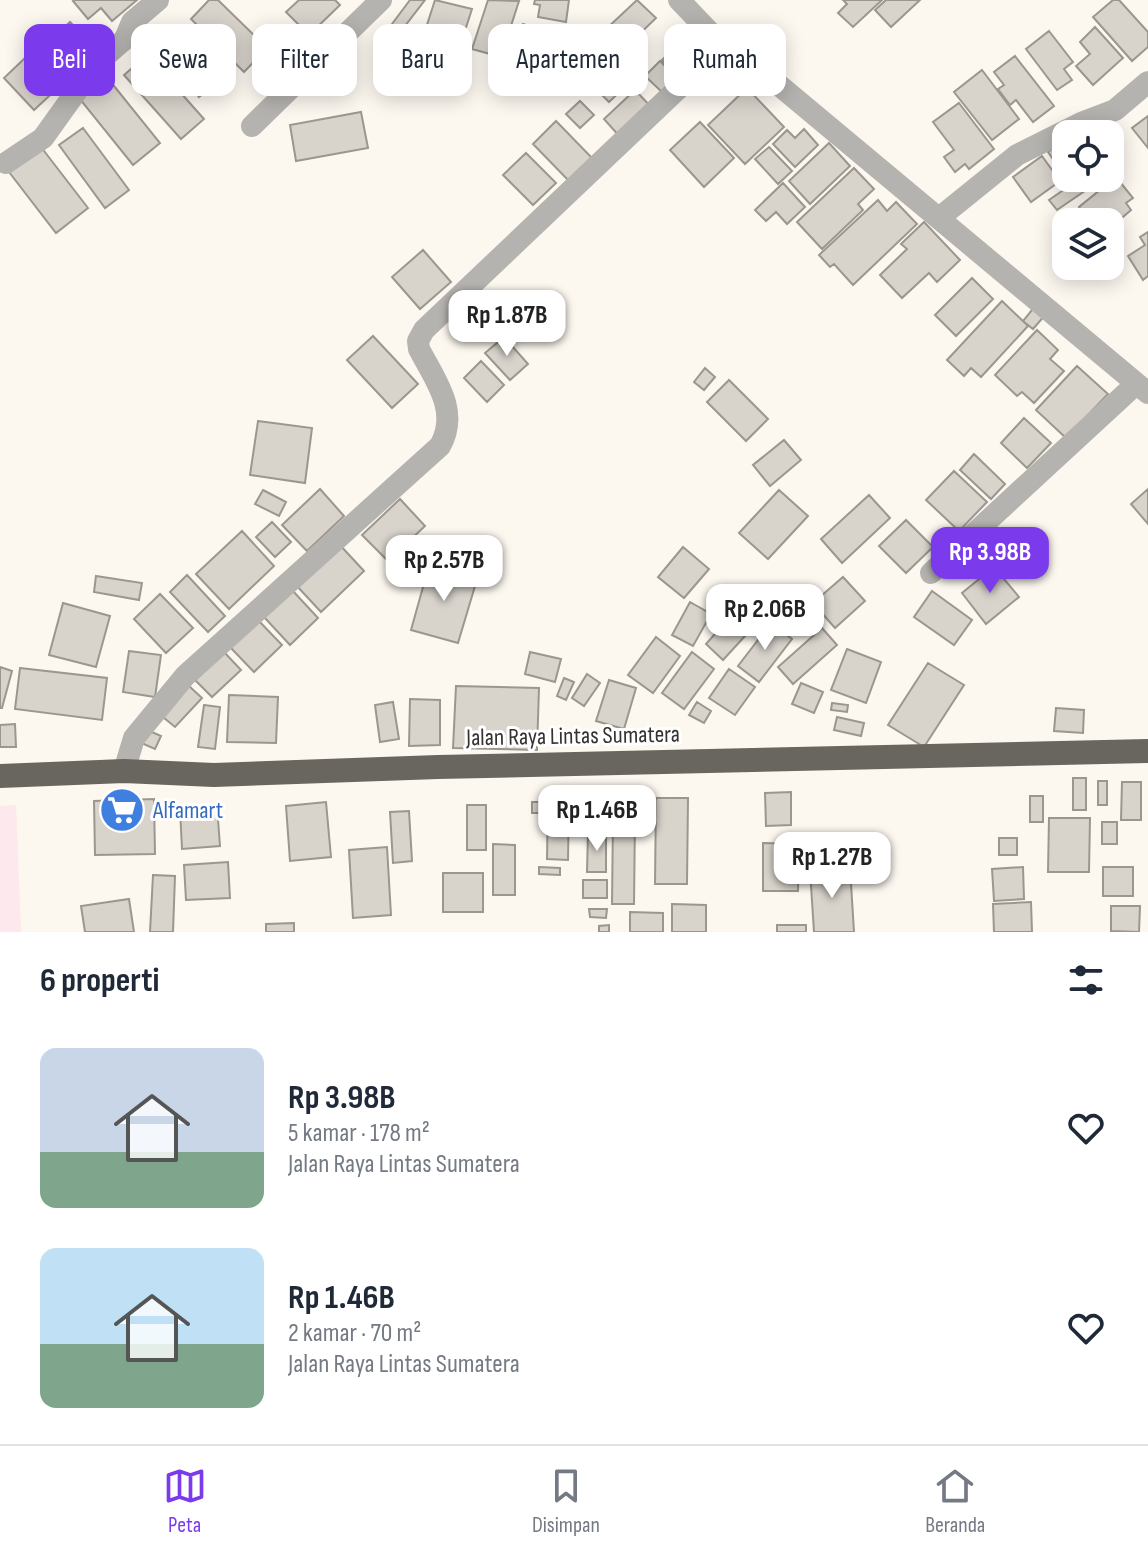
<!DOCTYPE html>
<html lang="id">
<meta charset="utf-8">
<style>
body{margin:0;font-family:"Sofia Sans Condensed",sans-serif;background:#f6f6f7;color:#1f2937;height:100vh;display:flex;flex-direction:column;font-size:30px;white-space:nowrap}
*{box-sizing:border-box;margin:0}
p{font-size:26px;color:#747a83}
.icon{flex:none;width:44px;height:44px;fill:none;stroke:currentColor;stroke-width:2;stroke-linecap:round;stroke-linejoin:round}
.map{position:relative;height:932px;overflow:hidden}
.drawer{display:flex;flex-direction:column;background:#fff;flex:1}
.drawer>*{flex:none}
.banner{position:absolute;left:24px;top:24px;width:1100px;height:72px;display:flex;gap:16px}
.controls{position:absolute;left:1052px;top:120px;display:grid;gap:16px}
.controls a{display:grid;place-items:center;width:72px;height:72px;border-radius:16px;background:#fff;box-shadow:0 4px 20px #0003;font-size:40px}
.price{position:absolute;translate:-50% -68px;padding:0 18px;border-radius:16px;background:#fff;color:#222;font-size:26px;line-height:52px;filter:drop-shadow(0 2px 4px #0008)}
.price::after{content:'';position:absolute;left:50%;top:48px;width:24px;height:18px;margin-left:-12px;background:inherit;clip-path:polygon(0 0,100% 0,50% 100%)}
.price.on{background:#7c3aed;color:#fff}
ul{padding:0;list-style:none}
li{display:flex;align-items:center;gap:24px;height:200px;padding:0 40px}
li span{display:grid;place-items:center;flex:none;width:224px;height:160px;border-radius:16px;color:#555}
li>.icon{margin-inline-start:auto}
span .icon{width:96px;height:96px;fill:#fffc;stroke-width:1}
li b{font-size:34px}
h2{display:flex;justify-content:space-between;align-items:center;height:96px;padding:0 40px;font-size:34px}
.pill{padding:0 28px;border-radius:16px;background:#fff;box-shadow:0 4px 20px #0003;font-size:28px;line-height:72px}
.pill.on{background:#7c3aed;color:#fff}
.tab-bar{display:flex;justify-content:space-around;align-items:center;height:112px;border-top:2px solid #e0e1e3;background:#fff;font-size:22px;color:#747a83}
.tab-bar a{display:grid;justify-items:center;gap:4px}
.tab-bar .on{color:#7c3aed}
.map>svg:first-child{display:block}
</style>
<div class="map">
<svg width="1148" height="932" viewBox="0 0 1148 932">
<rect width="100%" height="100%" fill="#fcf7ef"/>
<path fill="#fde8ed" d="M16 805 21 932H0V806Z"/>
<path fill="#d8d3cb" stroke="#9b978f" stroke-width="2" d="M75 0H137L112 21 101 8 88 19 73 1Z
M209 0H218L267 48 244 72 191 19Z
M299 0H335L340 5 309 35 286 12Z
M410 0H425L398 35 389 28Z
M435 0 472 9 460 46 424 34Z
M488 0 519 1 501 57 472 49Z
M535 0H569L566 22 538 17 540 5 534 4Z
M637 0 656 18 623 50 605 30Z
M843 0H882L853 27 838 13 847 4Z
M886 0H920L891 27 875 10Z
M1113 0H1119L1148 32V47L1132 61 1093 17Z
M70 22 85 37 70 51 55 36Z
M523 24 538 29 527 62 513 58Z
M1095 27 1123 58 1093 85 1076 66 1090 54 1080 42Z
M1049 31 1073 62 1064 69 1072 80 1057 90 1026 49Z
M47 37 61 52 45 68 61 85 34 110 4 78Z
M679 43 698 63 681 80 662 60Z
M190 46 218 82 199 97 171 61Z
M409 50 465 58 462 81 406 72Z
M147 55 204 119 181 139 124 75Z
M1015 56 1054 106 1033 122 1016 100 1010 105 998 89 1004 85 994 72Z
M623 61 637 75 609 102 595 88Z
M660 61 680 81 665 95 645 76Z
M982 70 1019 119 992 140 954 92Z
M106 76 160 143 133 165 79 98Z
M747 88 784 127 745 164 708 125Z
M635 90 653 109 621 138 604 119Z
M580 101 594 115 580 128 566 114Z
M959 103 994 149 969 169 965 164 955 172 944 157 954 150 933 122Z
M361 112 368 148 296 161 290 125Z
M1148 116V148L1132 128Z
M556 121 592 158 569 181 533 144Z
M700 122 734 158 704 187 670 150Z
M83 128 129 190 105 208 59 145Z
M804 129 818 145 795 167 773 144 787 130 795 138Z
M1066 139V178L1048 152Z
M829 143 850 166 810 204 789 181Z
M41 147 88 208 56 233 9 172Z
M769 147 792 171 778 184 755 159Z
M526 153 556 183 533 205 503 175Z
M1042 156 1060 181 1031 202 1013 177Z
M854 168 874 189 858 204 863 210 822 249 797 222Z
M1116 177 1133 198 1126 203 1131 210 1110 228V222H1091L1079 207Z
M1081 178H1086L1092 186 1057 210 1049 200Z
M783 183 805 207 787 224 776 212 766 221 755 210Z
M878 200 887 211 896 202 917 224 853 285 834 264 830 267 819 255Z
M924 222 960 260 937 282 929 273 902 298 880 275 907 249 901 244Z
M1066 224V248L1054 234Z
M1148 232V276L1143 280 1128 256 1145 245 1140 237Z
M423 250 451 282 420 309 392 277Z
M972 278 993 299 956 336 935 315Z
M1002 301 1028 326 981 377 971 368 964 376 947 360Z
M1036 305 1046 314 1033 329 1023 321Z
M1037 330 1058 350 1050 359 1064 371 1034 403 1022 392 1017 396 995 375Z
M373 336 418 384 392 408 347 360Z
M504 337 528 364 510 380 485 353Z
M481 361 504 385 487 402 464 378Z
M1077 366 1108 394 1066 438 1036 410Z
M705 368 715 377 704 390 694 382Z
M729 380 768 419 746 441 707 402Z
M1024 418 1051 443 1027 468 1001 443Z
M258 421 312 428 305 483 250 475Z
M784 440 801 460 770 486 753 465Z
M974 454 1005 484 991 499 960 470Z
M954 471 987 502 959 531 926 500Z
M320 489 344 516 307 551 282 525Z
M1148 489V524L1131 504Z
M263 490 286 502 279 516 255 504Z
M779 490 808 516 768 559 739 533Z
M869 495 890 518 842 563 821 539Z
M400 499 425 526 388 561 362 535Z
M906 520 933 547 906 573 879 546Z
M272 522 291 542 275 557 256 537Z
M242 531 274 566 229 609 196 574Z
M339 544 364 571 321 612 296 585Z
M683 547 709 569 684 598 658 577Z
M430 562 478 576 458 643 411 630Z
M994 567 1019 597 986 624 962 593Z
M187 575 225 616 208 632 170 592Z
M96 576 142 583 139 600 94 592Z
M843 577 865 601 835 628 813 603Z
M292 590 318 618 290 645 264 617Z
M932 591 972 620 954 645 914 617Z
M160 594 193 628 166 653 134 619Z
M690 602 711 614 693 646 672 635Z
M63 603 110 616 96 667 49 655Z
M738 608 756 624 723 660 706 644Z
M257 619 282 645 254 672 229 646Z
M771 623 792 639 759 682 738 666Z
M822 628 837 645 793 684 778 667Z
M656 637 680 656 653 693 628 675Z
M847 649 881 662 866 703 831 690Z
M129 651 161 655 155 697 123 692Z
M224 652 241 670 212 697 195 680Z
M530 652 561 659 555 682 525 674Z
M692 652 714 669 684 709 662 693Z
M928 663 964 685 924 747 888 725Z
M0 667 12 671 2 708H0Z
M20 668 107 678 102 720 15 709Z
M729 669 755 687 735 715 709 698Z
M587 674 600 683 584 706 572 698Z
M564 678 574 682 566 700 557 696Z
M609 680 636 688 624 729 596 721Z
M801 683 823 692 814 713 792 704Z
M189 686 202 698 175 727 163 717Z
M456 686 539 688 537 750 453 748Z
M229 695 278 697 276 743 227 742Z
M410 699 440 700V745L409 746Z
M393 702 399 739 380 742 375 705Z
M697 702 711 711 704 723 689 715Z
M832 703 848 705 847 712 831 710Z
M204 705 220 707 215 749 198 747Z
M1056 708 1084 710 1083 733 1054 731Z
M837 717 864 723 861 736 834 730Z
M15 724 16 747H0V725Z
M145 729 161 736 155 749 139 742Z
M1073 778H1086V810H1073Z
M1098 781H1107V805H1098Z
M1122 782H1141V820H1121Z
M791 792V825L766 826 765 793Z
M574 796H594L593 801H574Z
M1030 796H1043V822H1030Z
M656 798H688L687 884H655Z
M154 799 155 854 95 855 94 801Z
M548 800H569L568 860 547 859Z
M326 802 331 857 290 861 286 806Z
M532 802H542V813H532Z
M467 805H486V850H467Z
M217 806 220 846 182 849 180 809Z
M580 807H603V822L580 823Z
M409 811 412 861 393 863 390 812Z
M613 817H635L634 904H612Z
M1049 818H1090L1089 872H1048Z
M1102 822H1117V844H1102Z
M588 833H606V872H587Z
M999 838H1017V855H999Z
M763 843 799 844 798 891H763Z
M493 844 515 845V895H493Z
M387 847 391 915 353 918 349 850Z
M228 862 230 898 186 900 184 865Z
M539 867 560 868V875L539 874Z
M850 867 854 932H814L810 870Z
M1023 867 1024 899 994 901 992 869Z
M1103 867H1133V896H1103Z
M443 873H483V912H443Z
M153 875 175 876 173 932H150Z
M583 880H607V898H583Z
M129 899 134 932H85L81 906Z
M1031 902 1032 932H994L993 904Z
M672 904 706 905V932H672Z
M1111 906H1140L1139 932 1111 931Z
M589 909H607L606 918 590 917Z
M630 912 663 913V932H630Z
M294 923V932H266V924Z
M609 925V932H599V926Z
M777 925H806V932H777Z"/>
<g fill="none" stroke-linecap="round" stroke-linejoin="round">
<path stroke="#b5b3b0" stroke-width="22" d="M679 0 723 46 768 76 1148 393
M252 126 381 0
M6 163 43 138 96 64 125 39 132 22 158 0
M939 218 1017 155 1081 123 1115 110 1148 82
M931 573 1136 384
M124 771 134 738 185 676 440 446C460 411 435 380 419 349L418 341 424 330 723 46"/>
<path stroke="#69665f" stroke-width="24" d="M0 776 124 771 214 775 438 767 1148 751"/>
</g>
<defs>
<g id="supermarket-disc" transform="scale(2.3)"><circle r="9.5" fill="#3f7fe0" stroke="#fff"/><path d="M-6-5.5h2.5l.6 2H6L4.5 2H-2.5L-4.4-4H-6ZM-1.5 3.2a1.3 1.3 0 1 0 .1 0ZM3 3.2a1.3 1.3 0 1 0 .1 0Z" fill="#fff"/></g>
</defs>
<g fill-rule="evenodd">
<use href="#supermarket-disc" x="122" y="810"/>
</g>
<g text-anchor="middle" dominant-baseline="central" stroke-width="6" stroke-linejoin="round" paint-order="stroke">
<g font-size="24" fill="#353330" stroke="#fff">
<text transform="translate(573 736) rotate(-1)">Jalan Raya Lintas Sumatera</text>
</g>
<g font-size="24" fill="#366cbe" stroke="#fff" text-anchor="start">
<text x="153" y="810">Alfamart</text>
</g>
</g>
</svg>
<div class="controls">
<a><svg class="icon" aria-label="locate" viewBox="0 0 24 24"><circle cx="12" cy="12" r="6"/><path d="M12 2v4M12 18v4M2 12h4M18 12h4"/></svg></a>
<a><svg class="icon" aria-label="layers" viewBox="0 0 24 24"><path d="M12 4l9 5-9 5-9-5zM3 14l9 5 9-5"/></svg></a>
</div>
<b class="price" style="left:507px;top:358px">Rp 1.87B</b>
<b class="price on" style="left:990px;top:595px">Rp 3.98B</b>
<b class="price" style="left:444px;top:603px">Rp 2.57B</b>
<b class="price" style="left:765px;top:652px">Rp 2.06B</b>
<b class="price" style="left:597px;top:853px">Rp 1.46B</b>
<b class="price" style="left:832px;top:900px">Rp 1.27B</b>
<div class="banner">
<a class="pill on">Beli</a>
<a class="pill">Sewa</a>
<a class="pill">Filter</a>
<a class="pill">Baru</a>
<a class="pill">Apartemen</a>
<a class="pill">Rumah</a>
</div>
</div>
<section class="drawer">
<h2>6 properti<svg class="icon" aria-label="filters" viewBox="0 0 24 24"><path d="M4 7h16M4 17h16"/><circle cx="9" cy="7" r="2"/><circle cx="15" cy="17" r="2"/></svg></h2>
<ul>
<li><span style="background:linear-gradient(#c9d6e8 65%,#7fa58c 0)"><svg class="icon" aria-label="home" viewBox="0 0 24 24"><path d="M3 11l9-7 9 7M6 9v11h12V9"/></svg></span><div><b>Rp 3.98B</b><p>5 kamar · 178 m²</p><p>Jalan Raya Lintas Sumatera</p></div><svg class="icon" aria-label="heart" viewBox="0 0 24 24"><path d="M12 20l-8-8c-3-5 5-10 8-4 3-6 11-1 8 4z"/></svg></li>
<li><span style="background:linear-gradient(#bfe0f5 60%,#7fa58c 0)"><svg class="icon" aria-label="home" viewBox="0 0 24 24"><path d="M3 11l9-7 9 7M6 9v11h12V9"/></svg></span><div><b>Rp 1.46B</b><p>2 kamar · 70 m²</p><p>Jalan Raya Lintas Sumatera</p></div><svg class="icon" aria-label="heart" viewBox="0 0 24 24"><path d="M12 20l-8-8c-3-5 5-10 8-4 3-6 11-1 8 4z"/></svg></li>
</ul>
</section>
<nav class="tab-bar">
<a class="on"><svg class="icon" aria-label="map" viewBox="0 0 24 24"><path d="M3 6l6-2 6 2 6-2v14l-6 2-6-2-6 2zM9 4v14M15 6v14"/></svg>Peta</a>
<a><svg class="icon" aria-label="saved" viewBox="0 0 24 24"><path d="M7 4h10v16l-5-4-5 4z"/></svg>Disimpan</a>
<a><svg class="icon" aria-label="home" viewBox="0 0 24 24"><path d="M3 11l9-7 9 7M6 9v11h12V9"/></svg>Beranda</a>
</nav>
